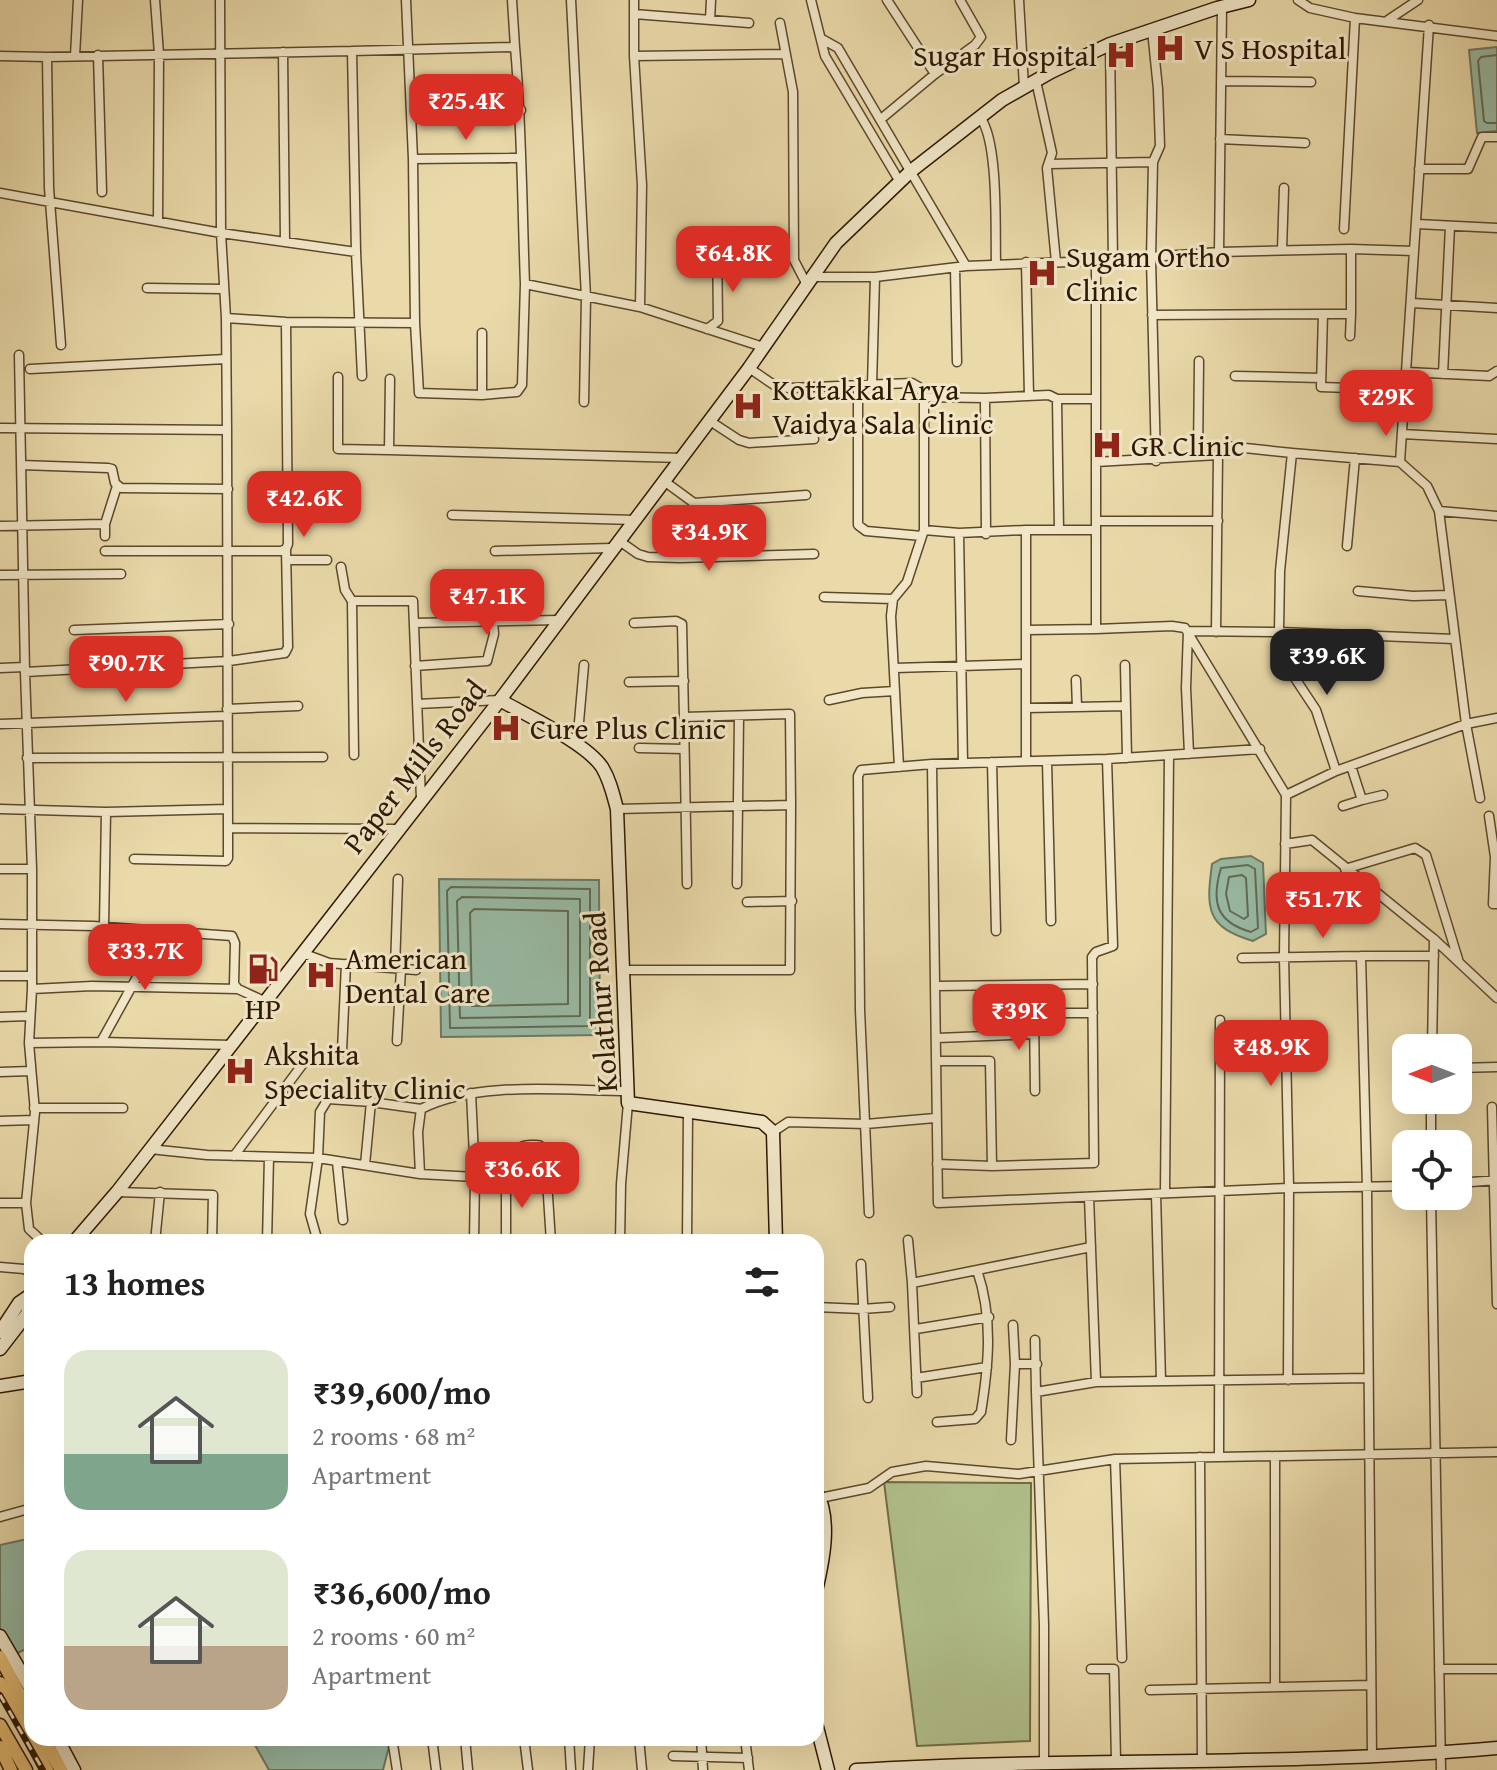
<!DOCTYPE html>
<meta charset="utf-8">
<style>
body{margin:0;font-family:"Gentium Book Plus",serif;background:#f2f2f2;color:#222;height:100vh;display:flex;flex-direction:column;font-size:30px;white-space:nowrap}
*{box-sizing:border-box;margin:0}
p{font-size:26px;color:#767676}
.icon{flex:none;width:44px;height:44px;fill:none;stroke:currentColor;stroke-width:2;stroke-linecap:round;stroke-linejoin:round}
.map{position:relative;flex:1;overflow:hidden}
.drawer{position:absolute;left:24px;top:1234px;width:800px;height:512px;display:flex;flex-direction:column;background:#fff;border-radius:24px;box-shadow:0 8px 32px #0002}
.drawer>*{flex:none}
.needle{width:52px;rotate:270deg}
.tools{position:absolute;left:1392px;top:1034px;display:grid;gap:16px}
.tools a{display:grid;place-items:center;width:80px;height:80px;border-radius:16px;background:#fff;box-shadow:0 8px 32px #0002;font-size:40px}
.price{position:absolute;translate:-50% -68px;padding:0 18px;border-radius:16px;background:#d93025;color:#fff;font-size:26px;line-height:52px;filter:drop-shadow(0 2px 4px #0008)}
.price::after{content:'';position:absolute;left:50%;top:48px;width:24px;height:18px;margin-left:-12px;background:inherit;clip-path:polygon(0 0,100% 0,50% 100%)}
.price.on{background:#222;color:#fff}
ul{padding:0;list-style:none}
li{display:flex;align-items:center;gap:24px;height:200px;padding:0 40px}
li span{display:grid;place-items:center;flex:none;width:224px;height:160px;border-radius:24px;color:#555}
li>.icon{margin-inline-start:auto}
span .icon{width:96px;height:96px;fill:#fffc;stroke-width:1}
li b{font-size:34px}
h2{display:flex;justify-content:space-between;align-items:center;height:96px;padding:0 40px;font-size:34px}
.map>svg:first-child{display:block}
</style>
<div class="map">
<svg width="1497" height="1770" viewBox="0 0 1497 1770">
<rect width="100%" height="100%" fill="#eadaaa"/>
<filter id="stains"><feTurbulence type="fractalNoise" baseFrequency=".0025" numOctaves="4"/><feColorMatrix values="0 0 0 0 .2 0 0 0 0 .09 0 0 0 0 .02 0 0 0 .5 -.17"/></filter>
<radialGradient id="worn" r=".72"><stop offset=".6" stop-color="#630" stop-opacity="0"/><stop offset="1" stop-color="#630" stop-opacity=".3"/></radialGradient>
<path fill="#b1c18d" stroke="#706c46" stroke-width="2" d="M884 1482 1031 1483 1030 1741 917 1746Z"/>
<path fill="#98bba5" stroke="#6e7963" stroke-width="2" d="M1497 47V131L1477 133 1469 50Z
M1251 856 1263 863 1266 934 1253 941C1206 927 1206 909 1212 864L1221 859Z
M439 879 599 880 600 1035 441 1037Z
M32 1538V1646L9 1657 0 1646V1545Z
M251 1738H391L383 1770H269Z"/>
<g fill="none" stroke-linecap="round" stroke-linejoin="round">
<path stroke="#636952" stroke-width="2" d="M1497 55 1481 57 1478 61 1484 121 1487 123H1497
M1248 865 1255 869 1258 928 1251 932C1216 922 1211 902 1221 868Z
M1242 875 1246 878 1248 916 1244 919 1230 911 1226 894 1229 877Z
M451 887 590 889V1026L450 1028 447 891Z
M462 897 580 899V1016L460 1018 457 901Z
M474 909 568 911V1004L472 1006 470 913Z"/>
<g stroke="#5d482a" stroke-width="11">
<path id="street" d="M155 0 159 54 158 220
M512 0 515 47
M571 0 586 297 584 402
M634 0V56L642 185 640 307
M811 0 825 56 900 182
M887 0 935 74
M1019 0 1024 87
M1298 0 1310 8 1355 18 1497 36
M634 14 749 23
M710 20 711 0
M1388 20 1418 0
M780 23 793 92 794 260 806 283
M1152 30 1158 89 1160 146 1153 162 1151 259 1156 461
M822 39 838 48 966 266 1096 261V629L1172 626 1185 628 1286 795 1284 957 1289 1188 1288 1380
M1110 44 1113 261
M352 51 515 47C522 126 522 205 525 284L640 307 763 347
M283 52 285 242
M98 55 102 192
M0 56 47 57
M75 56 78 0
M634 56 785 54
M1036 81 1052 153 1047 168 1056 262
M1221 81 1311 82
M412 115 521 110
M980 117C999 142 995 230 996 264
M881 119 935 74 975 45 981 37 960 0
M1220 139 1305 143
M413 159 520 158
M1049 164 1153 162
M1419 169H1468L1482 137H1497
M0 193 221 233 356 252
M1417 224 1497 228
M1344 229 1355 18
M1351 249V314H1323L1321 387 1405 390
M1282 250 1284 188
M1414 251 1429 25
M1219 252 1222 7
M1096 261 1219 252 1351 249 1414 251 1400 462 1427 486 1439 511 1466 724 1336 771 1286 795
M1026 262 1029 396
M955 268 957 362
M814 277H875
M147 288 224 289
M1412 303 1497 308
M1152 315 1323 314
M226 318 286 322 415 323 413 159 406 0
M415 323 419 393 482 395 517 392 522 385 525 284
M707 329 718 321 717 238
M482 333V395
M1350 336 1351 314
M61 345 49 188 47 57 352 51 356 252 362 376
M19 355 25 672 32 869V989L29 1043 35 1112 26 1203 29 1229 43 1242
M749 368 777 387 789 388 912 383 919 387 924 397V530L907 582 893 599 891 616 899 767
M30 369 226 359
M1407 372 1489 376 1497 371
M1443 374 1450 226
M1235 376 1321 378
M338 377V449L389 450
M390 379 389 450 682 458
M872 385 875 277 966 266
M858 386V525L866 531 922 536
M924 397 985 398 986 534
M985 398 1049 395 1057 399 1059 530
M1057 399H1096
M710 421 739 440 749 443 814 439
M0 428 227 430 226 318 221 233 220 0
M227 430 228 828 398 829
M1402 434 1496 439
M1292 453 1400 462
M1198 456 1199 361
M1096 462 1218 455
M21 465 108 468 112 469 115 483 121 488 228 489
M664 481 694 503 806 495
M1439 511 1497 516
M452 515 635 520
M1096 521H1218
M105 524 117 486
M0 526 105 524V536
M924 530 959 533 963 763
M1026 530H1096
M959 533 1026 530V761
M618 540 638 554 648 557 680 558 814 554
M1347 546 1355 458
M105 551H281L286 549 288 544 286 322
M495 551 612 548
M287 560H327
M341 567 345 590 352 601
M0 575 121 574
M1358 591 1413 596 1449 595
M824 597 893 599
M414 623 559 620
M634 623 676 621 682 624 684 717 790 714 791 805
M74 630 229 624
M1026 630 1096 629
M1125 665 1127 758
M415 666 487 661 494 634 493 621
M0 668 25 667
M895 668 1026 664
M25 672 229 661 285 653 288 647 286 549
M1076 680 1077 707
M629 682 684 681
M829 700 862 693 895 691
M417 704 500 700
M1026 708 1126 706
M227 709 298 706
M684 717 687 884
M0 724 226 716
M577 745 584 665
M639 748 684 749
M1189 754 1186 688 1188 631 1279 632 1280 571 1292 453 1226 446 1218 455 1216 632
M354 755 352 601H413L421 799
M27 758 323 757
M1047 761 1051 921
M992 762 996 931
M932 764 938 1203 1289 1188 1406 1186
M1336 771 1316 710 1281 657 1279 632 1454 639
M1480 798 1466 724 1497 718
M1362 800 1383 795
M1343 806 1362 800 1351 766
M0 809 106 812 228 809
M617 809 791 805 790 970H623
M1489 816 1495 857 1493 904H1497
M1285 844 1312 840 1434 939 1497 998
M134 859 226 861 228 858V828
M0 869H32
M1345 869 1415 848 1426 855 1458 959
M737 884 739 717
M747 902 792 901
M0 924 93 926 232 936 235 943 234 984 238 989 264 1001
M104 926 106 812
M302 953 329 963 416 970
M1242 958 1361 956
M395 968 398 879
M0 976H32
M936 986 1093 984
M32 989 92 986 238 989
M0 1017 29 1016
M937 1038 1034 1034
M397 1041 401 969
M101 1042 163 930
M29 1043 101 1042 232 1045
M1432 1048 1434 939
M342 1051 346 964
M936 1061H990L992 1166
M1458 1068 1497 1067
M0 1072 31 1071
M1035 1091 1034 1013H1093
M471 1093 475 1177 506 1178 511 1175C516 1160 512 1144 532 1145 541 1145 538 1144 545 1150L551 1242
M371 1102 421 1109
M1492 1107 1497 1304
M34 1108H123
M0 1121 34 1120
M773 1132 788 1122 866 1124 935 1118
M1431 1144V1100
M150 1149 207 1155 318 1158 420 1174
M234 1156 308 1057
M337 1162 343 1220
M937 1164 992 1166 1094 1163 1092 957 1096 952 1113 946 1107 759
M1458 1183 1497 1180
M117 1192 213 1195 212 1242
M1165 1193 1169 755
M1156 1194 1161 1381
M1431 1196 1441 1770
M1089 1197 1096 1382
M0 1203H26
M869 1213 860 1010 858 776 861 770 932 764 1107 759 1260 749
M908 1240 912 1283
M155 1242 160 1192
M267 1242 269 1157
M318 1242 310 1214 318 1158 320 1112 328 1099 371 1102 365 1165
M474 1242 475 1177 420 1174 418 1132 421 1109C477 1080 565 1091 628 1091
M506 1242V1178
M620 1242 621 1184 628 1103
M687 1242 688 1112
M861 1264 868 1398
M0 1267 24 1269 32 1273
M977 1270 1091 1247
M816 1307 862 1309 890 1307
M1013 1325 1015 1364
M916 1329 989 1317
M1035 1340 1036 1392
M916 1378 987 1367
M917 1393 912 1283 977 1270C993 1317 989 1363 981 1412L975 1419 937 1422
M1011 1440 1015 1364H1037
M1275 1456V1685
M1200 1457 1202 1760
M1219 1457 1220 1020
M1115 1459 1122 1658
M820 1498 869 1488 892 1472 926 1466 1019 1474 1115 1459 1497 1452
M0 1517 32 1508
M1091 1669H1114L1116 1761
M1439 1669H1497
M1150 1690 1371 1685
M392 1738 397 1770
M432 1738 436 1770
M465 1738 468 1770
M524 1738 528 1770
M569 1738 571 1770
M639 1738 642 1770
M701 1738 703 1770
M745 1738 749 1770
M673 1756 748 1758
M1372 1757 1367 1188 1361 956H1434
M1044 1763V1625L1036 1392 1096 1382 1367 1378
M588 1770 590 1738"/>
</g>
<g stroke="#2e1700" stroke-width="15">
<path id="secondary" d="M500 700C526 715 586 743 602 767 610 780 613 794 617 809L628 1103 762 1122 773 1132 776 1242
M74 1242 117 1192 500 700 749 368 836 243 911 171 1002 100 1051 72 1110 44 1217 8 1249 0
M0 1332 19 1303 32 1294
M0 1349 27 1314 32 1296
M0 1386 32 1381
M816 1491C832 1519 823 1561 816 1591
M0 1636 32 1691
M816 1723 828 1770
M57 1738 74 1770
M856 1770C1069 1757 1284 1767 1497 1748"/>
</g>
<g stroke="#2e1700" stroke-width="15">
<path id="primary" d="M0 1657 32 1718
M0 1683 47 1770
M0 1725 26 1770
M43 1738 61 1770
M0 1747 11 1770"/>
</g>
<use href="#street" stroke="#f1e7c8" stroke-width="8"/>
<use href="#secondary" stroke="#f1e7c8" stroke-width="12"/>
<use href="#primary" stroke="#e5bd75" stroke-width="12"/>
<g stroke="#2e1700" stroke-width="6">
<path id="rail" d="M0 1695 43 1770"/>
</g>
<use href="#rail" stroke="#f1e7c8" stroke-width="3" stroke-dasharray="9" stroke-linecap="butt"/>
</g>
<defs>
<g id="hospital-bare" transform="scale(2.4)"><path d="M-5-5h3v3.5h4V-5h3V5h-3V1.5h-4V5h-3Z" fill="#8f2418" stroke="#f1e7c8" stroke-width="2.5" paint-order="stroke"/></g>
<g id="fuel-bare" transform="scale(2.4)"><path d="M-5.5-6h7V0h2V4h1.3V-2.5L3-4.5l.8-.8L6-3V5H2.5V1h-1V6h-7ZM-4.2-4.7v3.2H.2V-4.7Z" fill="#8f2418" stroke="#f1e7c8" stroke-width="2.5" paint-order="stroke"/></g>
</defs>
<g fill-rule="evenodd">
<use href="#hospital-bare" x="1170" y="48"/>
<use href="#hospital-bare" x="1121" y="55"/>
<use href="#hospital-bare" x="1042" y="273"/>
<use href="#hospital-bare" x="748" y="406"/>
<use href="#hospital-bare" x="1107" y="445"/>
<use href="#hospital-bare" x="506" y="728"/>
<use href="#fuel-bare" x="263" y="969"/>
<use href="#hospital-bare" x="321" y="975"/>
<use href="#hospital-bare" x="240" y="1071"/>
</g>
<g text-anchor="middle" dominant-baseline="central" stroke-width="6" stroke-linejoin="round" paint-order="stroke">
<g font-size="30" fill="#2e1700" stroke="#f1e7c8" text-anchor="start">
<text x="1194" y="48">V S Hospital</text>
<text x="1097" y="55" text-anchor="end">Sugar Hospital</text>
<text x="1066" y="256">Sugam Ortho<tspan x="1066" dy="34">Clinic</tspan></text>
<text x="772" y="389">Kottakkal Arya<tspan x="772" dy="34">Vaidya Sala Clinic</tspan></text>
<text x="1131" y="445">GR Clinic</text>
<text x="530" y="728">Cure Plus Clinic</text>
<text x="345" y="958">American<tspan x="345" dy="34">Dental Care</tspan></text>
<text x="263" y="1008" text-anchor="middle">HP</text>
<text x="264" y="1054">Akshita<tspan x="264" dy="34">Speciality Clinic</tspan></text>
</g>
<g font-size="30" fill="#2e1700" stroke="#f1e7c8">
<text transform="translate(414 766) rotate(-52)">Paper Mills Road</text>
<text transform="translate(600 1002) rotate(-94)">Kolathur Road</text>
</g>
</g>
<rect width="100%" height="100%" filter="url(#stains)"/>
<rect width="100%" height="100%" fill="url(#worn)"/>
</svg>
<div class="tools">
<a><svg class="needle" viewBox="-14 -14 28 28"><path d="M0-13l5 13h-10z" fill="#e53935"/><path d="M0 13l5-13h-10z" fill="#767676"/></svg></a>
<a><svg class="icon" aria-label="locate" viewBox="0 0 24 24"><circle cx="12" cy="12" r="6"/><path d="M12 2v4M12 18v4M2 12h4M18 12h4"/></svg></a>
</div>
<b class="price" style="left:466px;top:142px">₹25.4K</b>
<b class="price" style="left:733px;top:294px">₹64.8K</b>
<b class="price" style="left:1386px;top:438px">₹29K</b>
<b class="price" style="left:304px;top:539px">₹42.6K</b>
<b class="price" style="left:709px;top:573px">₹34.9K</b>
<b class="price" style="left:487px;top:637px">₹47.1K</b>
<b class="price on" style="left:1327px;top:697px">₹39.6K</b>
<b class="price" style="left:126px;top:704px">₹90.7K</b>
<b class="price" style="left:1323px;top:940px">₹51.7K</b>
<b class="price" style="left:145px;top:992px">₹33.7K</b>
<b class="price" style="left:1019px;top:1052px">₹39K</b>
<b class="price" style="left:1271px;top:1088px">₹48.9K</b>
<b class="price" style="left:522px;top:1210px">₹36.6K</b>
<section class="drawer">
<h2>13 homes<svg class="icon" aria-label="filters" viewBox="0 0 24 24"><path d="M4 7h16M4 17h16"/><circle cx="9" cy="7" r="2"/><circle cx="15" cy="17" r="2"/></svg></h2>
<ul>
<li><span style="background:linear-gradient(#dfe7d0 65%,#7fa58c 0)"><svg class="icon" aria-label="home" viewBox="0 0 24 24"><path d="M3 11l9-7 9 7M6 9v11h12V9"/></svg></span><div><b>₹39,600/mo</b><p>2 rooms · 68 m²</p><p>Apartment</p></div></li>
<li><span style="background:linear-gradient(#dfe7d0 60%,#b9a48a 0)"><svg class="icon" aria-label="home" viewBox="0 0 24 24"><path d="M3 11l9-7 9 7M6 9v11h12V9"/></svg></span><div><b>₹36,600/mo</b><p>2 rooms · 60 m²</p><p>Apartment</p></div></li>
</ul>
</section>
</div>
